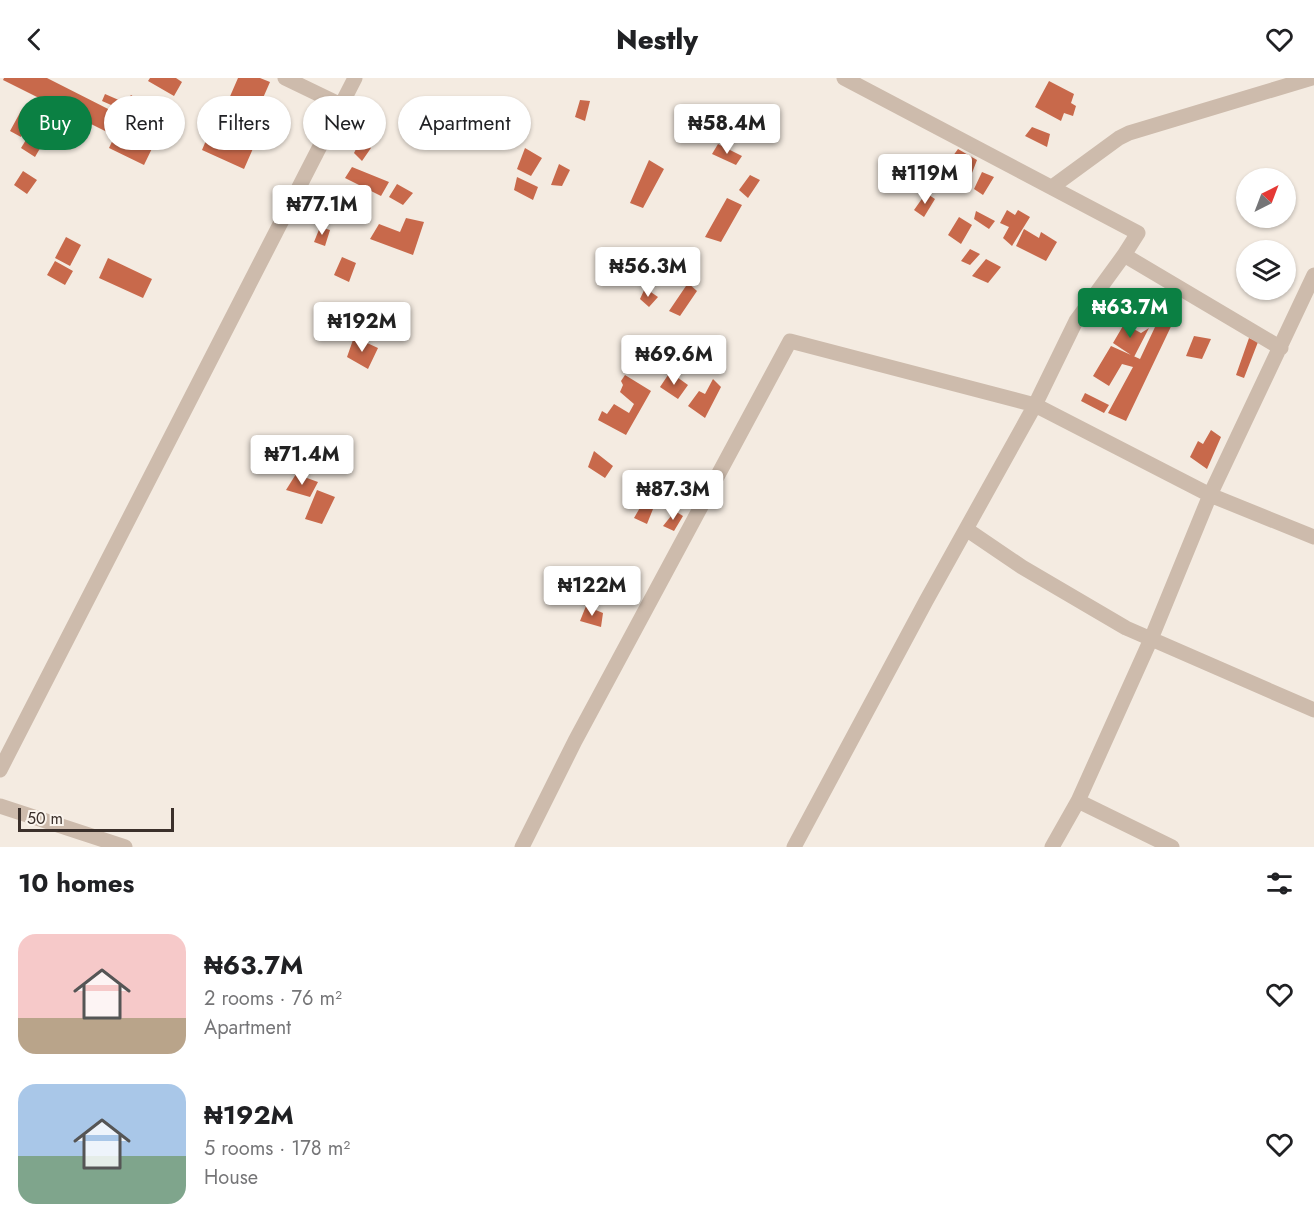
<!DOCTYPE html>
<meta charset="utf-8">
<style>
body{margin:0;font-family:Jost,sans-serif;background:#f2f2f2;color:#202124;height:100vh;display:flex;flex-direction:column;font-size:22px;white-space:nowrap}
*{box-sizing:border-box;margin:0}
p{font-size:20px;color:#757577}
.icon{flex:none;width:33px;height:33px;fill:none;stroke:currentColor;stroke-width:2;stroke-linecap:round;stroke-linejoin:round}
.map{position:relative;height:769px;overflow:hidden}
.panel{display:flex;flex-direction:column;background:#fff;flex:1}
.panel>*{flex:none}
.banner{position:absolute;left:18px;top:18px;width:600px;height:54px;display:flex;gap:12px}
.needle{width:39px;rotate:42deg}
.tools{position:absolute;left:1236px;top:90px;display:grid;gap:12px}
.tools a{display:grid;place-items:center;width:60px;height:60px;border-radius:50%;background:#fff;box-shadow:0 2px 4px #0004;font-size:30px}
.scale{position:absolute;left:18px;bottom:15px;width:156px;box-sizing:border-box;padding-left:6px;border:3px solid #3b302b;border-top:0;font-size:16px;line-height:21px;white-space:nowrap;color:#3b302b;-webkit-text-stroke:4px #fbf5ee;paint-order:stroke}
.price{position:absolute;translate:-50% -51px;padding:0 14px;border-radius:6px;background:#fff;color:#222;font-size:20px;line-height:39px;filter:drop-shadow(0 2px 3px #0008)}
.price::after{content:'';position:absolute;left:50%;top:36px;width:18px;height:14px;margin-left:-9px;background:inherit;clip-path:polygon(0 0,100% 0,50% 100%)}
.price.selected{background:#0b8043;color:#fff}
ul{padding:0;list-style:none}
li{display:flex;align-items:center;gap:18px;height:150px;padding:0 18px}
li span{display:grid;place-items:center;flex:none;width:168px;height:120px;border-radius:18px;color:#555}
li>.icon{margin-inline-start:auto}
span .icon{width:72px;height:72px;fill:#fffc;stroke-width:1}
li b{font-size:26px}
h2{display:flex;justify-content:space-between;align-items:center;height:72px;padding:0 18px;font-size:26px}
.tag{padding:0 21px;border-radius:27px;background:#fff;box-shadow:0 2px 4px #0004;font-size:21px;line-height:54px}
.tag.selected{background:#0b8043;color:#fff}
header{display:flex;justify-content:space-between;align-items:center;height:78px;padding:0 18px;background:#fff;font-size:27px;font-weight:800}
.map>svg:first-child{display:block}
</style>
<header><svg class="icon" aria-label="back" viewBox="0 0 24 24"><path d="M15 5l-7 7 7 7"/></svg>Nestly<svg class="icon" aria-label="heart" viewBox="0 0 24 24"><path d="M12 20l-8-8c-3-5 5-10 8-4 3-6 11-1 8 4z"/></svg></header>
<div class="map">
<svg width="1314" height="769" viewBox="0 0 1314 769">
<rect width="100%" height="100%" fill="#f4ebe1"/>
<path fill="#c8694b" d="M4 0H47L118 36 109 55 3 2Z
M150 0H176L182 4 174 18 148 3Z
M238 0H260L270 4 256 36 228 23Z
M1049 3 1074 16 1071 25 1076 28 1073 38 1064 35 1061 43 1035 29Z
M105 16 121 23 118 30 102 23Z
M131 17 149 29 139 43 121 30Z
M580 22 590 23 585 43 575 39Z
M156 24 171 30 163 49 148 43Z
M22 31 32 37 21 59 10 53Z
M124 38 159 56 144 87 109 70Z
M242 49 259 57 244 91 202 72 210 53 235 64Z
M1032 49 1050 56 1047 69 1025 58Z
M32 52 46 60 35 79 21 70Z
M360 63 371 70 362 83 354 75Z
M718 66 742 78 736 87 712 76Z
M525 70 542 80 531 98 517 91Z
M958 71 977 82 972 95 950 82Z
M649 82 664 91 643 130 630 125Z
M559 86 570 92 562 108 551 107Z
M352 89 389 104 381 118 345 100Z
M23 93 37 102 27 116 14 107Z
M982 94 994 99 983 117 974 111Z
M750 97 760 102 748 120 739 112Z
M517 99 538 109 533 122 514 112Z
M397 106 413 115 403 127 389 119Z
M926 115 935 121 924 139 914 132Z
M727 120 742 127 721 164 705 159Z
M1007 132 1015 137 1018 132 1030 139 1012 168 1003 160 1009 149 1000 145Z
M976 133 995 143 989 151 974 141Z
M959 139 972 147 961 166 948 157Z
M406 140 424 144 413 177 370 161 379 146 400 154Z
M320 149 330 152 325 168 314 164Z
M1024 151 1039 160 1041 154 1057 164 1046 183 1016 168Z
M66 159 81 167 70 188 55 180Z
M970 171 980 176 970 187 961 183Z
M342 179 356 185 349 204 334 197Z
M108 180 152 201 143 220 99 200Z
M986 181 1001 189 988 205 972 198Z
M55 183 73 193 65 207 47 197Z
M688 205 697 213 680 238 669 233Z
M645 210 658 219 649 229 640 221Z
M1163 232 1176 238 1126 343 1108 335 1133 289 1122 286 1109 308 1093 298 1111 268 1140 281Z
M1127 241 1133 242 1130 249 1141 255 1149 250 1134 279 1113 265Z
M694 257 717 272 709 285 686 270Z
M1194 258 1211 261 1202 281 1186 278Z
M354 259 378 270 368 291 347 279Z
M1249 260 1258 264 1244 300 1236 297Z
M670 294 688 307 678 321 660 309Z
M625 297 651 313 626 357 598 342 602 333 607 336 614 326 629 335 634 326 620 314 623 307 621 303Z
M713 301 721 309 705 340 688 328 699 313 705 316Z
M1085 315 1109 327 1104 335 1081 323Z
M1211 352 1221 359 1207 391 1190 379 1198 363 1203 366Z
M594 373 613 388 605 400 588 389Z
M296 396 318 404 310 419 286 412Z
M317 412 335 419 322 446 305 441Z
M645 421 655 426 647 446 634 440Z
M675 433 683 438 674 453 663 448Z
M586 528 603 535 601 549 580 543Z"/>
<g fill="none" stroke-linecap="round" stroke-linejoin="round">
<path stroke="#cdbbac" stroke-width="15" d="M285 0 341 27
M844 0 1138 155 1124 177 1281 270
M1052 109 1119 60 1129 55 1312 0
M966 451 1022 489 1126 550 1314 632
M0 692 355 0
M1078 723 1172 769
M0 728 125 769
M522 769 575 663 790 263 1035 327 1210 417 1314 459
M794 769 926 523 1035 327 1076 243 1124 177
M1052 769 1078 723 1151 561 1210 417 1314 197"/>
</g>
</svg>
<div class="tools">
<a><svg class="needle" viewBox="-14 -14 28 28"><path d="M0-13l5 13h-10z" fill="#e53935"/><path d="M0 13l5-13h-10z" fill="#757577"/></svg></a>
<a><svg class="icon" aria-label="layers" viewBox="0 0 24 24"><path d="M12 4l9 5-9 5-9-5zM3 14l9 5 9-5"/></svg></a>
</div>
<div class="scale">50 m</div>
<b class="price" style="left:727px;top:77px">₦58.4M</b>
<b class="price" style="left:925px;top:127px">₦119M</b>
<b class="price" style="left:322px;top:158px">₦77.1M</b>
<b class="price" style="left:648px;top:220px">₦56.3M</b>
<b class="price selected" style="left:1130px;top:261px">₦63.7M</b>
<b class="price" style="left:362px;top:275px">₦192M</b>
<b class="price" style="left:674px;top:308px">₦69.6M</b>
<b class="price" style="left:302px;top:408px">₦71.4M</b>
<b class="price" style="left:673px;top:443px">₦87.3M</b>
<b class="price" style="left:592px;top:539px">₦122M</b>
<div class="banner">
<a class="tag selected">Buy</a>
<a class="tag">Rent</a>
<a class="tag">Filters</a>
<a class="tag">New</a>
<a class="tag">Apartment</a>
</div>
</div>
<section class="panel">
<h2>10 homes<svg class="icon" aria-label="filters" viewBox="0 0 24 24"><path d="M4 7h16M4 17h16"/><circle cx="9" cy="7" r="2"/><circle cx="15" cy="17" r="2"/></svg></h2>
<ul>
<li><span style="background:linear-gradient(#f6c9c9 70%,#b9a48a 0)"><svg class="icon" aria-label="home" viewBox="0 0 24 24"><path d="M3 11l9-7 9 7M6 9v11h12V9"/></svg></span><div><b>₦63.7M</b><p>2 rooms · 76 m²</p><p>Apartment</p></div><svg class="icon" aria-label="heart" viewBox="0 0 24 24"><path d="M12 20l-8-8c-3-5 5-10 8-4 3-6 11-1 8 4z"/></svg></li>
<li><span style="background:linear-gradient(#a9c7e8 60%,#7fa58c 0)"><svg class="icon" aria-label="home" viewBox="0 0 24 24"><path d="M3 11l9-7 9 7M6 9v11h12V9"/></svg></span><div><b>₦192M</b><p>5 rooms · 178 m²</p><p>House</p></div><svg class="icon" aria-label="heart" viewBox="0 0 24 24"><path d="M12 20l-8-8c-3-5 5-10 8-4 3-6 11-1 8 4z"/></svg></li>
</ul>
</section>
